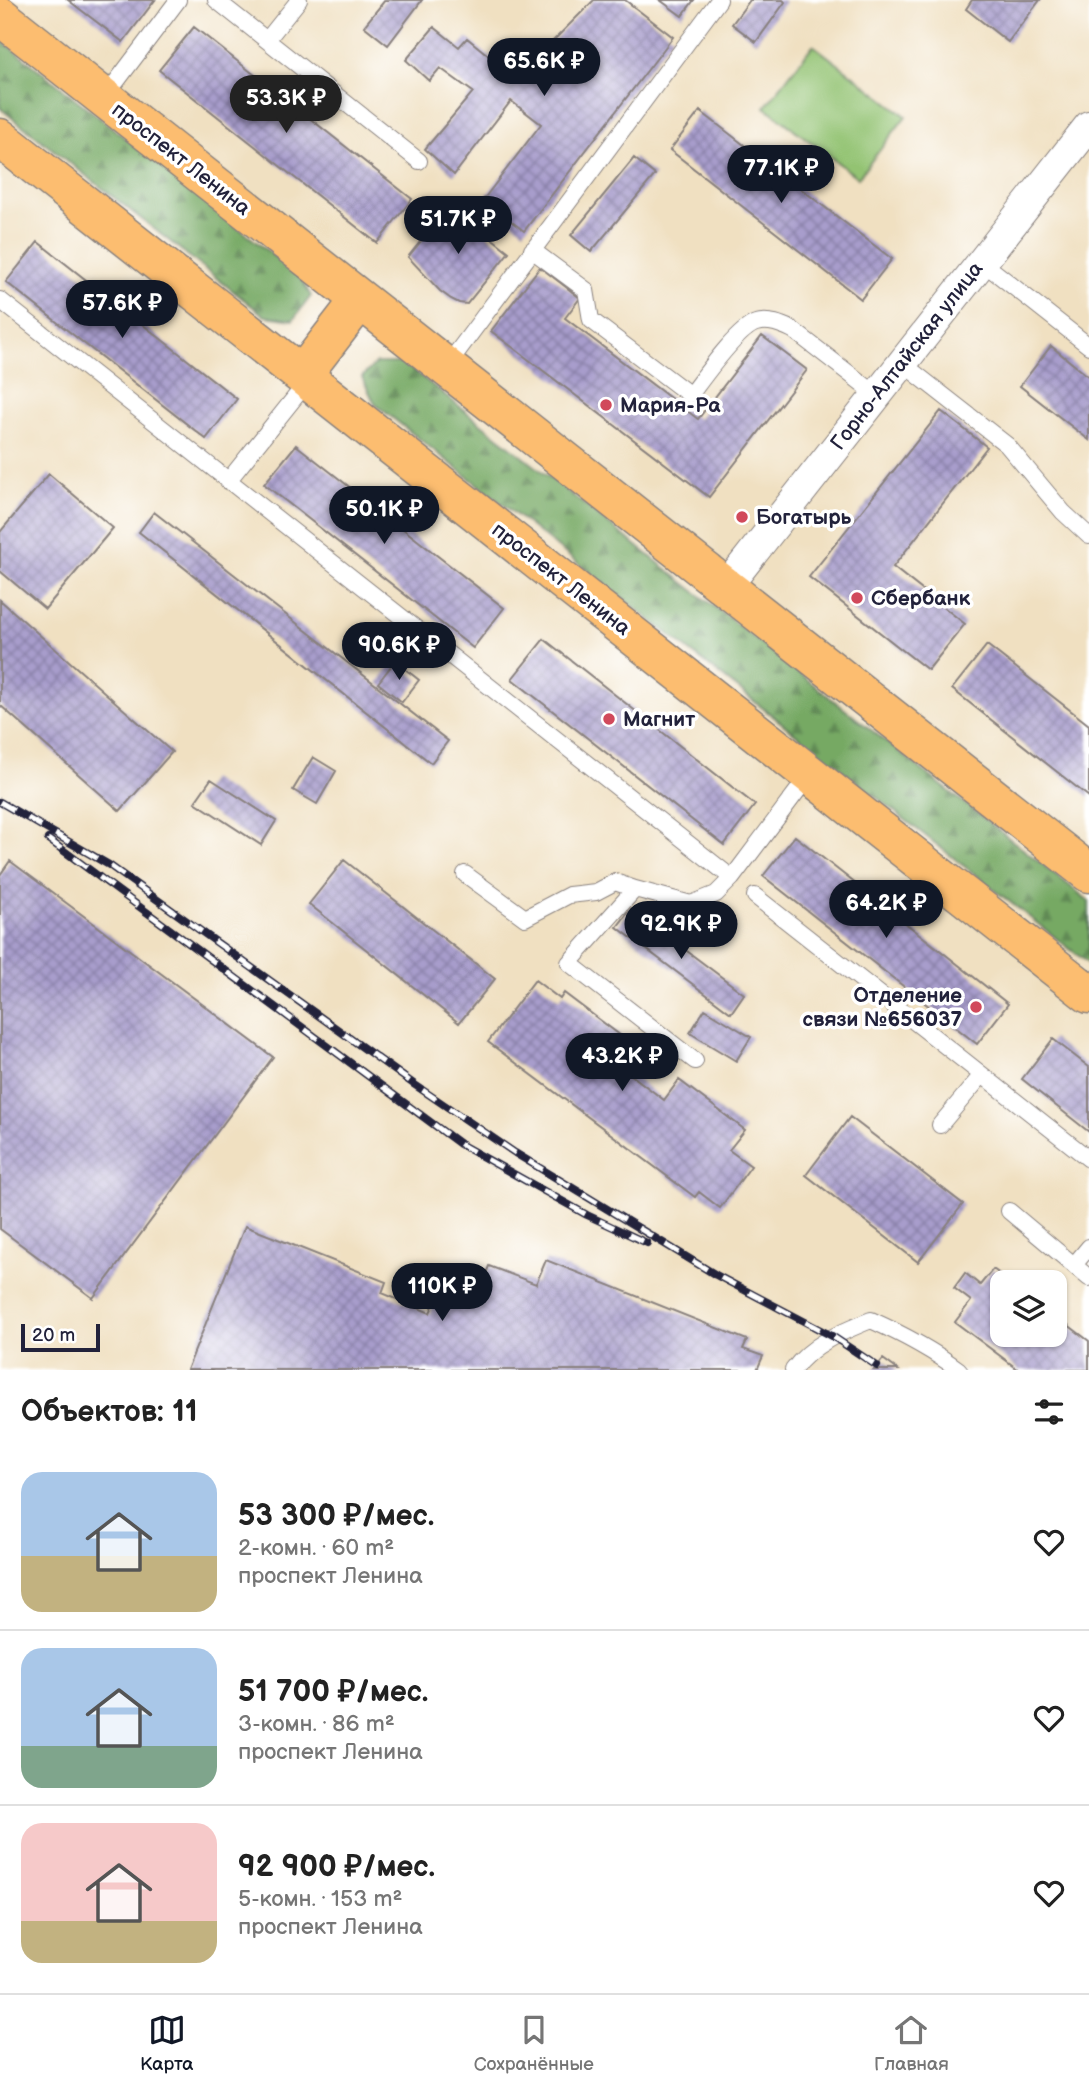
<!DOCTYPE html>
<html lang="ru">
<meta charset="utf-8">
<style>
body{margin:0;font-family:"Balsamiq Sans",sans-serif;background:#f6f6f6;color:#222;height:100vh;display:flex;flex-direction:column;font-size:26px;white-space:nowrap}
*{box-sizing:border-box;margin:0}
p{font-size:23px;color:#767676}
.icon{flex:none;width:38px;height:38px;fill:none;stroke:currentColor;stroke-width:2;stroke-linecap:round;stroke-linejoin:round}
.map{position:relative;height:1370px;overflow:hidden}
.details{display:flex;flex-direction:column;background:#fff;flex:1}
.details>*{flex:none}
.controls{position:absolute;left:990px;top:1270px;display:grid;gap:14px}
.controls a{display:grid;place-items:center;width:77px;height:77px;border-radius:14px;background:#fff;box-shadow:0 2px 5px #0004;font-size:35px}
.scale{position:absolute;left:21px;bottom:18px;width:79px;box-sizing:border-box;padding-left:7px;border:4px solid #22223b;border-top:0;font-size:19px;line-height:24px;white-space:nowrap;color:#22223b;-webkit-text-stroke:5px #fff;paint-order:stroke}
.price{position:absolute;translate:-50% -60px;padding:0 16px;border-radius:24px;background:#111827;color:#fff;font-size:23px;line-height:46px;filter:drop-shadow(0 2px 4px #0008)}
.price::after{content:'';position:absolute;left:50%;top:42px;width:21px;height:16px;margin-left:-10px;background:inherit;clip-path:polygon(0 0,100% 0,50% 100%)}
.price.selected{background:#222;color:#fff}
ul{padding:0;list-style:none}
li{display:flex;align-items:center;gap:21px;height:175px;padding:0 21px}
li+li{border-top:2px solid #e0e0e0}
li span{display:grid;place-items:center;flex:none;width:196px;height:140px;border-radius:21px;color:#555}
li>.icon{margin-inline-start:auto}
span .icon{width:84px;height:84px;fill:#fffc;stroke-width:1}
li b{font-size:30px}
h2{display:flex;justify-content:space-between;align-items:center;height:84px;padding:0 21px;font-size:30px}
.tab-bar{display:flex;justify-content:space-around;align-items:center;height:98px;border-top:2px solid #e0e0e0;background:#fff;font-size:19px;color:#767676}
.tab-bar a{display:grid;justify-items:center;gap:4px}
.tab-bar .selected{color:#111827}
.map>svg:first-child{display:block}
</style>
<div class="map">
<svg width="1089" height="1370" viewBox="0 0 1089 1370">
<defs>
<pattern id="forest-firs" width="22" height="20" patternUnits="userSpaceOnUse" patternTransform="scale(1.75)"><rect width="22" height="20" fill="#76a964"/><path d="M5 1l3.5 6h-7zM16 11l3.5 6h-7z" fill="#608954"/></pattern>
<pattern id="building-cross-hatch" width="8" height="8" patternUnits="userSpaceOnUse" patternTransform="scale(1.75)"><rect width="8" height="8" fill="#a89dcc"/><path d="M0 0l8 8M0 8l8-8" fill="none" stroke="#8880a7"/></pattern>
</defs>
<rect width="100%" height="100%" fill="#fff"/>
<filter id="ink" filterUnits="userSpaceOnUse"><feTurbulence type="fractalNoise" baseFrequency=".0143" numOctaves="2"/><feDisplacementMap in="SourceGraphic" scale="14" xChannelSelector="R" yChannelSelector="G"/><feConvolveMatrix kernelMatrix="1 2 1 2 8 2 1 2 1" color-interpolation-filters="sRGB"/></filter>
<filter id="wash" filterUnits="userSpaceOnUse"><feTurbulence type="fractalNoise" baseFrequency=".00686" numOctaves="4" result="noise"/><feDisplacementMap in="SourceGraphic" scale="28" xChannelSelector="R" yChannelSelector="G"/><feGaussianBlur stdDeviation="1.57" result="paint"/><feColorMatrix in="noise" values="0 0 0 0 0 0 0 0 0 0 0 0 0 0 0 0 0 1.4 0 .05"/><feComposite in="paint" operator="in"/></filter>
<g filter="url(#wash)">
<rect width="100%" height="100%" fill="#f0e0c1"/>
<path fill="#93c372" stroke="#5a7256" stroke-width="2" d="M813 45 906 116 858 178 765 107Z"/>
<path fill="url(#forest-firs)" stroke="#4c6650" stroke-width="2" d="M0 39 298 275 311 296 293 320 265 316 0 108Z
M376 363H404L1089 901V964L375 404 362 377Z"/>
<g id="blocks">
<path fill="url(#building-cross-hatch)" d="M68 0H155L123 42Z
M385 0H422L388 45 364 26Z
M594 0H625L673 37 524 231 483 200 541 124 511 101 454 175 425 149 473 92 440 68 429 81 406 60 434 27 459 47 467 38 516 78Z
M660 0H694L682 16Z
M750 0H783L785 2 756 42 732 24Z
M972 0H1040L1008 42 966 9Z
M194 27 412 199 377 243 159 70Z
M700 111 892 259 861 299 670 150Z
M634 158 655 175 591 252 571 235Z
M450 205 509 252 467 304 459 303 451 299 440 291 408 257Z
M38 242 237 399 206 439 6 282Z
M540 267 580 298 565 318 698 419 762 336 807 370 709 497 491 331Z
M1051 346 1089 377V440L1020 386Z
M941 411 987 447 893 567 965 624 928 670 809 577Z
M296 445 504 608 473 648 264 484Z
M49 474 113 528 45 609 0 571V532Z
M154 512 448 741 431 763 139 532Z
M0 600 172 752 120 811 0 705Z
M544 639 755 805 724 845 512 679Z
M987 645 1089 725V797L952 689Z
M395 661 419 680 402 702 378 683Z
M313 757 336 771 317 804 293 790Z
M211 779 276 821 261 845 195 802Z
M795 836 1008 1004 977 1044 763 876Z
M344 860 495 979 459 1023 309 904Z
M10 861 273 1057 93 1298 0 1229V875Z
M631 909 744 994 731 1013 617 927Z
M535 980 560 999 564 993 637 1048 621 1067 664 1100 679 1080 745 1130 729 1150 751 1166 720 1208 699 1192 695 1197 488 1042Z
M705 1009 751 1037 736 1061 690 1033Z
M1053 1039 1089 1067V1132L1022 1079Z
M850 1117 963 1204 918 1262 806 1175Z
M245 1226 386 1282 382 1293 430 1313 442 1285 476 1299 489 1266 536 1284 546 1260 747 1340 743 1349 763 1356 757 1370H187Z
M993 1269 1012 1283H1003V1335H1055V1315L1089 1341V1370H1019L955 1322 971 1301 954 1288 965 1273 980 1285Z
M883 1359 898 1370H874Z"/>
</g>
</g>
<g filter="url(#ink)">
<use href="#blocks" fill-opacity="0" stroke="#89817e" stroke-width="2"/>
<g fill="none" stroke-linecap="round" stroke-linejoin="round">
<g stroke="#89817e" stroke-width="18">
<path id="service" d="M216 0 419 161
M267 40 299 0
M104 98 178 0
M532 250 586 290 591 320 690 395C703 378 737 329 756 323 769 319 782 325 793 330L877 395
M982 262 1089 346
M0 300 732 878
M902 363 1007 445 1063 512 1089 536
M446 367 719 0
M228 481 308 381
M465 874 525 918 569 895 596 892 615 882 635 889
M755 896 1089 1159
M695 1061 569 963 635 889 691 904 716 894 732 878 810 774
M940 1125 982 1075
M1009 1211 1089 1278
M1074 1265 1089 1247
M793 1370C812 1344 841 1332 871 1320 902 1334 931 1349 959 1370"/>
</g>
<g stroke="#89817e" stroke-width="32">
<path id="minor" d="M726 587 1089 126"/>
</g>
<g stroke="#89817e" stroke-width="41">
<path id="primary" d="M0 16 1089 873
M0 138 1089 994
M302 375 360 300"/>
</g>
<use href="#service" stroke="#fff" stroke-width="16"/>
<use href="#minor" stroke="#fff" stroke-width="30"/>
<use href="#primary" stroke="#fcbd6f" stroke-width="38"/>
<g stroke="#22223b" stroke-width="8">
<path id="rail" d="M0 802 109 865 415 1085 515 1153 716 1275 832 1336 877 1366
M48 839 460 1144 587 1215 647 1243"/>
</g>
<use href="#rail" stroke="#fff" stroke-width="5" stroke-dasharray="16" stroke-linecap="butt"/>
</g>
</g>
<g fill="#d1495b" stroke="#fff" stroke-width="2.5">
<circle cx="606" cy="405" r="7"/>
<circle cx="742" cy="517" r="7"/>
<circle cx="857" cy="598" r="7"/>
<circle cx="609" cy="719" r="7"/>
<circle cx="976" cy="1007" r="7"/>
</g>
<g text-anchor="middle" dominant-baseline="central" stroke-width="7" stroke-linejoin="round" paint-order="stroke">
<g font-size="21" fill="#22223b" stroke="#fff">
<text transform="translate(181 159) rotate(38)">проспект Ленина</text>
<text transform="translate(907 356) rotate(-52)">Горно-Алтайская улица</text>
<text transform="translate(561 579) rotate(38)">проспект Ленина</text>
</g>
<g font-size="21" font-weight="bold" fill="#22223b" stroke="#fff" text-anchor="start">
<text x="620" y="405">Мария-Ра</text>
<text x="756" y="517">Богатырь</text>
<text x="871" y="598">Сбербанк</text>
<text x="623" y="719">Магнит</text>
<text x="962" y="995" text-anchor="end">Отделение<tspan x="962" dy="24">связи №656037</tspan></text>
</g>
</g>
</svg>
<div class="controls">
<a><svg class="icon" aria-label="layers" viewBox="0 0 24 24"><path d="M12 4l9 5-9 5-9-5zM3 14l9 5 9-5"/></svg></a>
</div>
<div class="scale">20 m</div>
<b class="price" style="left:544px;top:98px">65.6K ₽</b>
<b class="price selected" style="left:286px;top:135px">53.3K ₽</b>
<b class="price" style="left:781px;top:205px">77.1K ₽</b>
<b class="price" style="left:458px;top:256px">51.7K ₽</b>
<b class="price" style="left:122px;top:340px">57.6K ₽</b>
<b class="price" style="left:384px;top:546px">50.1K ₽</b>
<b class="price" style="left:399px;top:682px">90.6K ₽</b>
<b class="price" style="left:886px;top:940px">64.2K ₽</b>
<b class="price" style="left:681px;top:961px">92.9K ₽</b>
<b class="price" style="left:622px;top:1093px">43.2K ₽</b>
<b class="price" style="left:442px;top:1323px">110K ₽</b>
</div>
<section class="details">
<h2>Объектов: 11<svg class="icon" aria-label="filters" viewBox="0 0 24 24"><path d="M4 7h16M4 17h16"/><circle cx="9" cy="7" r="2"/><circle cx="15" cy="17" r="2"/></svg></h2>
<ul>
<li><span style="background:linear-gradient(#a9c7e8 60%,#c2b280 0)"><svg class="icon" aria-label="home" viewBox="0 0 24 24"><path d="M3 11l9-7 9 7M6 9v11h12V9"/></svg></span><div><b>53 300 ₽/мес.</b><p>2-комн. · 60 m²</p><p>проспект Ленина</p></div><svg class="icon" aria-label="heart" viewBox="0 0 24 24"><path d="M12 20l-8-8c-3-5 5-10 8-4 3-6 11-1 8 4z"/></svg></li>
<li><span style="background:linear-gradient(#a9c7e8 70%,#7fa58c 0)"><svg class="icon" aria-label="home" viewBox="0 0 24 24"><path d="M3 11l9-7 9 7M6 9v11h12V9"/></svg></span><div><b>51 700 ₽/мес.</b><p>3-комн. · 86 m²</p><p>проспект Ленина</p></div><svg class="icon" aria-label="heart" viewBox="0 0 24 24"><path d="M12 20l-8-8c-3-5 5-10 8-4 3-6 11-1 8 4z"/></svg></li>
<li><span style="background:linear-gradient(#f6c9c9 70%,#c2b280 0)"><svg class="icon" aria-label="home" viewBox="0 0 24 24"><path d="M3 11l9-7 9 7M6 9v11h12V9"/></svg></span><div><b>92 900 ₽/мес.</b><p>5-комн. · 153 m²</p><p>проспект Ленина</p></div><svg class="icon" aria-label="heart" viewBox="0 0 24 24"><path d="M12 20l-8-8c-3-5 5-10 8-4 3-6 11-1 8 4z"/></svg></li>
</ul>
</section>
<nav class="tab-bar">
<a class="selected"><svg class="icon" aria-label="map" viewBox="0 0 24 24"><path d="M3 6l6-2 6 2 6-2v14l-6 2-6-2-6 2zM9 4v14M15 6v14"/></svg>Карта</a>
<a><svg class="icon" aria-label="saved" viewBox="0 0 24 24"><path d="M7 4h10v16l-5-4-5 4z"/></svg>Сохранённые</a>
<a><svg class="icon" aria-label="home" viewBox="0 0 24 24"><path d="M3 11l9-7 9 7M6 9v11h12V9"/></svg>Главная</a>
</nav>
